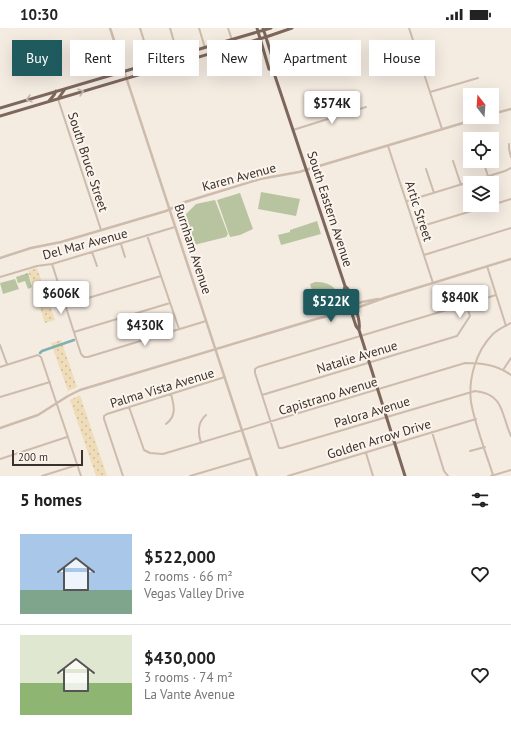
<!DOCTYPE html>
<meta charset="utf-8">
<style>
body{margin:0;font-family:"PT Sans",sans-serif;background:#f2f2f2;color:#222;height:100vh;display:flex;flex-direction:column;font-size:15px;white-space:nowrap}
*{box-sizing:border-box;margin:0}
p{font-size:13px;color:#767676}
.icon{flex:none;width:22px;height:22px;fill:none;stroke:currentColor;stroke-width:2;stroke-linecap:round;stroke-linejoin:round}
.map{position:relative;height:448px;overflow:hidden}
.side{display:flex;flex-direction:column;background:#fff;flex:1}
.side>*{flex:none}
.top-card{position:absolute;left:12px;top:12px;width:487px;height:36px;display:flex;gap:8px}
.needle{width:26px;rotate:343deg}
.controls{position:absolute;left:463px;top:60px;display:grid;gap:8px}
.controls a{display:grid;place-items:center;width:36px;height:36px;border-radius:0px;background:#fff;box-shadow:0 4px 16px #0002;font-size:20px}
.scale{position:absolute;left:12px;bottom:10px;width:71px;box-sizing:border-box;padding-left:4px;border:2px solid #3b302b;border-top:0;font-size:11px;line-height:14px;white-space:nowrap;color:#3b302b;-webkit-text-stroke:3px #fbf5ee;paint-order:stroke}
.price{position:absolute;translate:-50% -34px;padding:0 9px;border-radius:4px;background:#fff;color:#222;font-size:13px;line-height:26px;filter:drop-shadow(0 1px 2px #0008)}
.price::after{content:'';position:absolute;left:50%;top:24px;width:12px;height:9px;margin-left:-6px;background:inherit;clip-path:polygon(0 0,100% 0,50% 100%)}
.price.current{background:#1f5a5e;color:#fff}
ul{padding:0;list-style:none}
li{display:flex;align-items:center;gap:12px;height:100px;padding:0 20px}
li+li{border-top:1px solid #e0e0e0}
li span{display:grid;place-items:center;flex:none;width:112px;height:80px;border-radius:0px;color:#555}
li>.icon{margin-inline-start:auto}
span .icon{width:48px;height:48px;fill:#fffc;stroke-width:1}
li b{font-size:17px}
h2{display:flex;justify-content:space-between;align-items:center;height:48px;padding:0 20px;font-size:17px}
.tag{padding:0 14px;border-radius:0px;background:#fff;box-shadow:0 4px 16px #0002;font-size:14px;line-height:36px}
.tag.current{background:#1f5a5e;color:#fff}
.status{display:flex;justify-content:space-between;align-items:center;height:28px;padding:0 20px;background:#fff;direction:ltr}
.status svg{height:11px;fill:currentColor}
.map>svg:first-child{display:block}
</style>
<div class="status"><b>10:30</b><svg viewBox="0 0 49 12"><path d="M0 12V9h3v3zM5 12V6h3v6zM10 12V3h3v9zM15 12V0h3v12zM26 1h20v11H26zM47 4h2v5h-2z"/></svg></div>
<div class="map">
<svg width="511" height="448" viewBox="0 0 511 448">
<defs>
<pattern id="grass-tufts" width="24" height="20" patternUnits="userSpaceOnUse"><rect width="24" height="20" fill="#b8c4a0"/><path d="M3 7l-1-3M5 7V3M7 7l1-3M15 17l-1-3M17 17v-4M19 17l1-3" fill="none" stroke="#97a083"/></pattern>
<pattern id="sand-dots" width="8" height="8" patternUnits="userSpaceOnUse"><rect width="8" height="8" fill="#efdcb8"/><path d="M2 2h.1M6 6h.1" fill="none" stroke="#cebd9e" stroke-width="1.8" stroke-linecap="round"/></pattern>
</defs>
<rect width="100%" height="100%" fill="#f4ebe1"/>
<path fill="url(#grass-tufts)" d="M28 245 32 259 28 261 25 253 18 255 16 249Z"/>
<path fill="url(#sand-dots)" d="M37 240 55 292 45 295 28 243Z
M61 312 77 359 68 363 51 315Z
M80 367 107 448H96L70 372Z"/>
<path fill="#b8c4a0" d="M261 164 300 171 296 188 258 181Z
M240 165 253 201 240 207 230 209 217 172Z
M215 172 228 206 226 209 190 218 184 202 185 187 196 176Z
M317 193 321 206 281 217 278 207 290 204V202Z
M15 251 17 256 9 259 17 256 19 261 3 266 0 255Z
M315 254C328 253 337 259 341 272L318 279 317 278 310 256Z"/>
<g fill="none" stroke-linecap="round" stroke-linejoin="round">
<path stroke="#7fb0b2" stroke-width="2.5" d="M40 325 42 323 74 312"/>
<path stroke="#cdbbac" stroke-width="2" d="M140 0 151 35
M170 0 178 28
M199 0 205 20
M228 0 232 12
M409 0 442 101
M430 64 478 50
M58 71 101 202
M293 102 366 79
M509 116V121L511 129
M388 118 433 255
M453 133 461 157
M483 133 488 148
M426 141 434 165
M407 173 505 143 511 140
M492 177 511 171
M416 200 491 177
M147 207 179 301
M121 216 125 229
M92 224 97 238
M424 227 511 200
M52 236 81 326 84 329H88L206 293
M487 238 506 298
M0 249 37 238 52 236 175 199
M496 267 258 339 255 341V345L279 420H282L475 363C505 366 501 387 511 408
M65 277 161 248
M74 304 170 275
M0 317 7 336
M0 339 38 327 41 329 81 448
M503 342 511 330
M262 367 457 308 470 288 466 276
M0 369 50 354
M129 379 144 422 150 425 163 426 465 335C483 335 497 337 511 347
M166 396C177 388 174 377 171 366
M432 404 444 443 448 448
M201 415C198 405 197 395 206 387
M470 423 485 419
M366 425 373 448
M0 431 67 409
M493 447C486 425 475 397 471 374 468 351 476 323 493 306 498 301 505 298 511 295
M42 448 77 437
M123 448 104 391V388L107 386 225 349
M190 448 251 430
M288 448 476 391
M491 448 511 442"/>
<path stroke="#cdbbac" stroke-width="2.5" d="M110 0 257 448
M492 86 511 81
M0 230 31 220 61 214 166 183 185 174 260 151 299 144 483 89
M325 287 362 274 378 271
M0 400 38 387 68 368 80 362 316 291 348 283 384 270 511 231"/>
<path stroke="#7d675c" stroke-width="3" d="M257 0 269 41 273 42
M263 0 275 38 273 42 345 258 344 262 356 298 359 302
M58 71 65 61
M49 73 54 67 56 63
M0 80 271 0
M0 88 266 9 292 0
M345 258C352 263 361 293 359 302L405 448"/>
</g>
<defs><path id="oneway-chevron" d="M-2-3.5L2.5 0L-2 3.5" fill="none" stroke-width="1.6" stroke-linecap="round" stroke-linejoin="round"/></defs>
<g stroke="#c2b5ac">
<use href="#oneway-chevron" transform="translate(81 64) rotate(-16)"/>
<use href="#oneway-chevron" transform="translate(29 71) rotate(164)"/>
</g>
<g text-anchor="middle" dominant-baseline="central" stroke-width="4" stroke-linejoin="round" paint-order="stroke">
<g font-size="13" fill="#3b302b" stroke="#fbf5ee">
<text transform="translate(88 134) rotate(72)">South Bruce Street</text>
<text transform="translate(239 149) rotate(-15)">Karen Avenue</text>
<text transform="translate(330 181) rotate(72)">South Eastern Avenue</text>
<text transform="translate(419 183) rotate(72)">Artic Street</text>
<text transform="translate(85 216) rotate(-15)">Del Mar Avenue</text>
<text transform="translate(193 221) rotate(72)">Burnham Avenue</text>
<text transform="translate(357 329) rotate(-17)">Natalie Avenue</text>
<text transform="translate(162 360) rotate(-17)">Palma Vista Avenue</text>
<text transform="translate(328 368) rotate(-17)">Capistrano Avenue</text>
<text transform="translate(372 384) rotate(-17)">Palora Avenue</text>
<text transform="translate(379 411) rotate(-17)">Golden Arrow Drive</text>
</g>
</g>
</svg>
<div class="controls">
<a><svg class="needle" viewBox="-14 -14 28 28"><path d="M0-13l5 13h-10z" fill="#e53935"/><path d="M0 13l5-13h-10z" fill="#767676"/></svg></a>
<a><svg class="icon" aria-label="locate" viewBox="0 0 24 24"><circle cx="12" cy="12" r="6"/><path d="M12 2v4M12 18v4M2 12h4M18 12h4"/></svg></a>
<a><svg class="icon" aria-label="layers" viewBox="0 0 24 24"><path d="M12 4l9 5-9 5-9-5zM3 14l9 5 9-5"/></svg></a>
</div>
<div class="scale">200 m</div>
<b class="price" style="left:332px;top:97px">$574K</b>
<b class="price" style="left:61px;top:287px">$606K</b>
<b class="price" style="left:460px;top:291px">$840K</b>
<b class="price current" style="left:331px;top:295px">$522K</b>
<b class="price" style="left:145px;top:319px">$430K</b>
<div class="top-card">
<a class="tag current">Buy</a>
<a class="tag">Rent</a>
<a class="tag">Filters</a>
<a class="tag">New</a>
<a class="tag">Apartment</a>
<a class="tag">House</a>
</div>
</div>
<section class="side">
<h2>5 homes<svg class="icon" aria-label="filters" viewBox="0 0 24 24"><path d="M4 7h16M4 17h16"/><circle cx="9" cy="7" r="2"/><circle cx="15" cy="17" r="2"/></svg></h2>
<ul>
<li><span style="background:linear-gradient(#a9c7e8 70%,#7fa58c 0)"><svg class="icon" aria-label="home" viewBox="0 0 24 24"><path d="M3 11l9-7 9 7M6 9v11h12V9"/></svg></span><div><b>$522,000</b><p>2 rooms · 66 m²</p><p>Vegas Valley Drive</p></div><svg class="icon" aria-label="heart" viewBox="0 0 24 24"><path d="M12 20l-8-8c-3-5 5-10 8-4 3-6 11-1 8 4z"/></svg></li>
<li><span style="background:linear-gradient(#dfe7d0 60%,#8fb573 0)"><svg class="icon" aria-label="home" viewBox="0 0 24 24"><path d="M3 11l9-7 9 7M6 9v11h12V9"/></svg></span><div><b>$430,000</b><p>3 rooms · 74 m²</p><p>La Vante Avenue</p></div><svg class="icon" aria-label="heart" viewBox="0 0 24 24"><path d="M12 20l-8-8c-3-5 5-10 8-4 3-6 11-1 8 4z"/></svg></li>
</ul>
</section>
